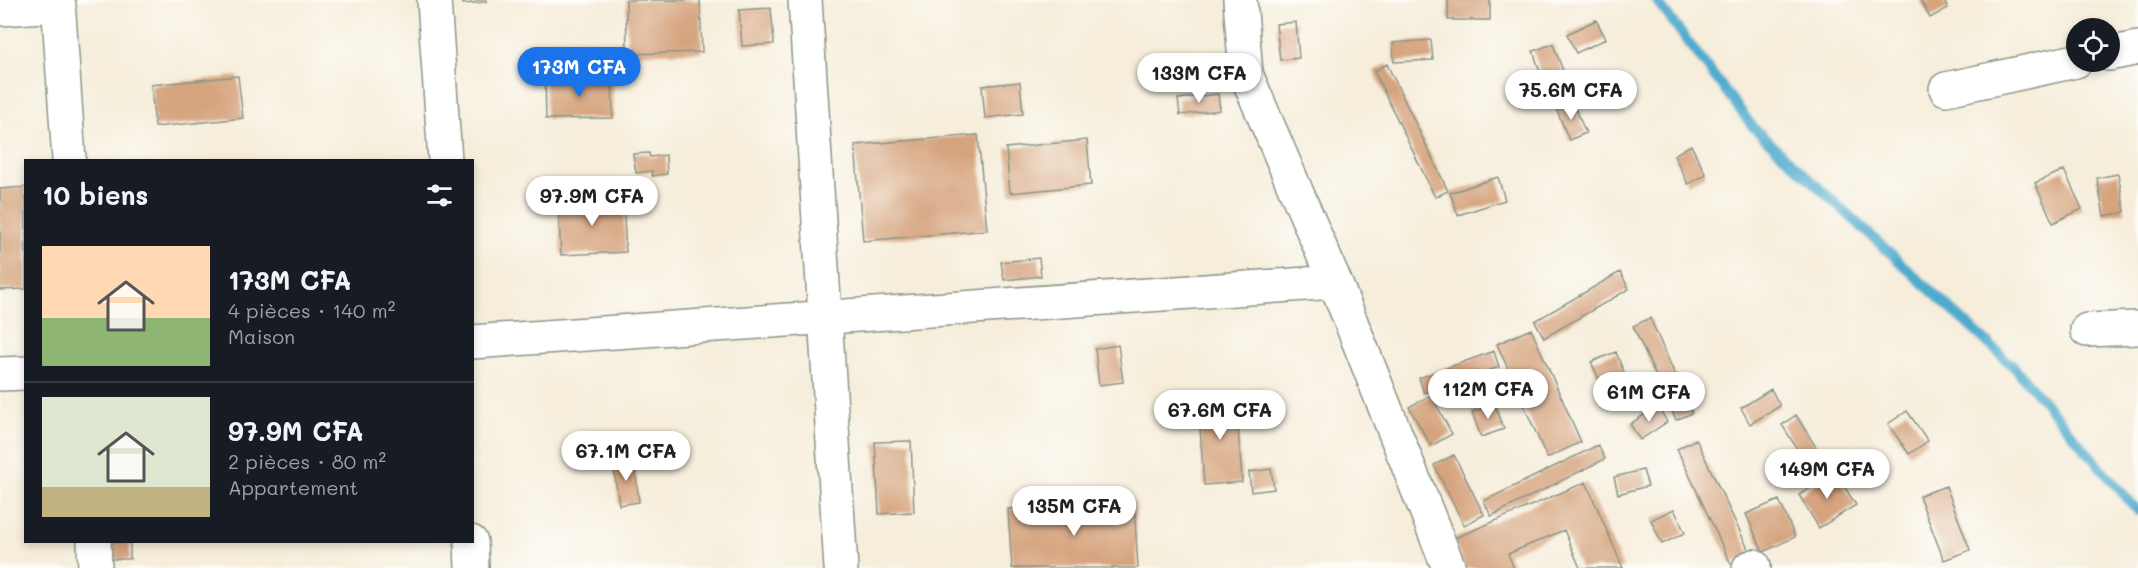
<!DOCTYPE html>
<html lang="fr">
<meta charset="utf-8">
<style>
body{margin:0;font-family:Mali,sans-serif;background:#242831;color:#f1f3f6;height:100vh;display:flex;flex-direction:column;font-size:22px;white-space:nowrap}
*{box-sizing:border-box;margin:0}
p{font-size:20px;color:#9ea1a6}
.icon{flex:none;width:33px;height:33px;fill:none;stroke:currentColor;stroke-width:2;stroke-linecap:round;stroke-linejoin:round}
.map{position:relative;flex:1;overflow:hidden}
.sheet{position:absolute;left:24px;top:159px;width:450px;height:384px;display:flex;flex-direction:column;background:#171b24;border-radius:0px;box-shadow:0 3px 9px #0003}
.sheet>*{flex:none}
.fabs{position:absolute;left:2066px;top:18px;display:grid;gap:12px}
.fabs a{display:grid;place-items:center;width:54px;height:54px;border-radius:50%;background:#171b24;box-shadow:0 3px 9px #0003;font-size:30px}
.price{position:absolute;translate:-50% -51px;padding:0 14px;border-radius:21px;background:#fff;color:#222;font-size:20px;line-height:39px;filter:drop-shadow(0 2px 3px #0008)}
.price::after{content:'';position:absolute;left:50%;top:36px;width:18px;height:14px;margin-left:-9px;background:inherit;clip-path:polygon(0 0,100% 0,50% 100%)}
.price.on{background:#1a73e8;color:#fff}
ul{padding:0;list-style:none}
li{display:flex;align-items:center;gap:18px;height:150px;padding:0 18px}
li+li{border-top:2px solid #363941}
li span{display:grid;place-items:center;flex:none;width:168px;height:120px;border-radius:0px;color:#555}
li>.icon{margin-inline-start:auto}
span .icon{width:72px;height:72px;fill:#fffc;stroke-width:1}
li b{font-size:26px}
h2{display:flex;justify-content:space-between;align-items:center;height:72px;padding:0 18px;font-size:26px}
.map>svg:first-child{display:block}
</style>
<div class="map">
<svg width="2138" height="568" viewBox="0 0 2138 568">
<rect width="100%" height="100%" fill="#fdfcf7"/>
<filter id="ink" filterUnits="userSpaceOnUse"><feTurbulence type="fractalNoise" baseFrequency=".0167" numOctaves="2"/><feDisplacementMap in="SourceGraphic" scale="12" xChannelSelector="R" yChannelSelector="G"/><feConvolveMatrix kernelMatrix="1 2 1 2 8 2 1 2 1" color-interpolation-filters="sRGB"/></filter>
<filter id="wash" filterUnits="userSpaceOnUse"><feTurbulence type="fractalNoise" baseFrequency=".008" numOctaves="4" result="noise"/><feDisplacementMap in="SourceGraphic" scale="24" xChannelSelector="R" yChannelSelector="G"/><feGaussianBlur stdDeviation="1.35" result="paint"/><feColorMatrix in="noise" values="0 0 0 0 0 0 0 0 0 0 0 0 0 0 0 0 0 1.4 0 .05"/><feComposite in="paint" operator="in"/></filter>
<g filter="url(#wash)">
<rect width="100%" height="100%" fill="#f6edda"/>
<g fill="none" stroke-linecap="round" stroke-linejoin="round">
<path stroke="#4fabcd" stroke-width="10" d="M1656 0 1753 127 2015 368 2138 511"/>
</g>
<g id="blocks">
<path fill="#d5a37d" d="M463 0H486V2L463 4Z
M626 0H700L702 52 627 54Z
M1448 0H1490V20H1448Z
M1920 0H1943L1948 8 1930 18Z
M771 8 774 44 742 46 739 10Z
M1596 20 1606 39 1576 53 1567 34Z
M1296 22 1299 58 1280 60 1276 24Z
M1431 40 1433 60 1394 62 1393 43Z
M1553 44 1565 76 1544 84 1533 51Z
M1387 64 1448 191 1435 197 1374 71Z
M238 76 243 118 155 127 151 85Z
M612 76 613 118 546 119 545 78Z
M1020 82 1023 114 985 118 982 86Z
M1218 94 1220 110 1180 115 1178 99Z
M1572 101 1586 133 1569 140 1556 108Z
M978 135 987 230 863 241 855 145Z
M1087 140 1091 185 1010 193 1006 148Z
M1691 145 1706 175 1688 184 1674 155Z
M649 153 650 157 666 155 667 174 652 176V171L636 173 633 154Z
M2064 170 2082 209 2053 223 2035 183Z
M2118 174 2125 212 2104 216 2097 178Z
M1498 177 1505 200 1458 215 1450 193Z
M26 187V289L0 290V189Z
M623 199 626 252 561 255 558 202Z
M1039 258 1041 276 1004 280 1001 262Z
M1620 272 1629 289 1544 338 1535 321Z
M1650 318 1692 413 1676 420 1633 326Z
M1531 329 1581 442 1547 458 1497 344Z
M1118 345 1123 382 1099 385 1095 349Z
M1494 351 1499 367 1424 393 1419 378Z
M1616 352 1626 378 1603 388 1591 362Z
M1771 389 1780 406 1750 424 1741 408Z
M1431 395 1452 434 1431 446 1409 407Z
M1236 397 1242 482 1204 485 1198 399Z
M1495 404 1504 429 1481 437 1472 412Z
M1658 406 1667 422 1640 440 1630 424Z
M1907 411 1928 441 1909 454 1888 424Z
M1796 415 1822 457 1808 466 1782 425Z
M1696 439 1751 555 1731 564 1677 449Z
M911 441 914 512 879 514 875 442Z
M1598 445 1605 459 1491 516 1484 501Z
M1454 455 1484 515 1464 525 1434 465Z
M634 459 639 502 619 505 613 462Z
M1271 469 1274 489 1251 492 1249 472Z
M1643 470 1648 486 1618 494 1614 477Z
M1835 472 1856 505 1819 528 1799 495Z
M1586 482 1623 568H1580L1564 530 1508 554 1514 568H1465L1453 539Z
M1946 486 1970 550 1944 560 1919 496Z
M1779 500 1795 537 1763 552 1746 514Z
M1134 502 1138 568H1012L1008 509Z
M1674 509 1685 533 1662 544 1651 520Z
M110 543H130V559H110Z"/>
</g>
</g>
<g filter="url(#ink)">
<use href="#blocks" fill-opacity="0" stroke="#8a9587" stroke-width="1.5"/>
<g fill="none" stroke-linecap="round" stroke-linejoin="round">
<g stroke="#8a9587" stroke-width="36">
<path id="minor" d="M58 0 69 160
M434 0 445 160
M805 0 841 568
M1240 0 1246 74 1335 282 1449 568
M0 9 59 5
M2109 54 2138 48
M1946 89 2076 61
M2087 330 2138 328
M472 342 1335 282
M0 374 26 373
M94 542 95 568
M471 542 472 568
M1749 568 1754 566"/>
</g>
<use href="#minor" stroke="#fff" stroke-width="33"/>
</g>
</g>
</svg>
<div class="fabs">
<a><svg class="icon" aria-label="locate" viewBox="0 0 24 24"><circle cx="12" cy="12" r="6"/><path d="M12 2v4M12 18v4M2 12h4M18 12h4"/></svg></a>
</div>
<b class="price on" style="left:579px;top:98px">173M CFA</b>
<b class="price" style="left:1199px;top:104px">133M CFA</b>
<b class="price" style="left:1571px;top:121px">75.6M CFA</b>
<b class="price" style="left:592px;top:227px">97.9M CFA</b>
<b class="price" style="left:1488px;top:420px">112M CFA</b>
<b class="price" style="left:1649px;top:423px">61M CFA</b>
<b class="price" style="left:1220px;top:441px">67.6M CFA</b>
<b class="price" style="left:626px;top:482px">67.1M CFA</b>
<b class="price" style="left:1827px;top:500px">149M CFA</b>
<b class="price" style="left:1074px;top:537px">135M CFA</b>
<section class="sheet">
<h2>10 biens<svg class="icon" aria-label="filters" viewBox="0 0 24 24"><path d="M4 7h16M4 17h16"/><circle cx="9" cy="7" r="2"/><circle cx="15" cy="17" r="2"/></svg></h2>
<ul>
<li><span style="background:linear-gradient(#ffd9b3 60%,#8fb573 0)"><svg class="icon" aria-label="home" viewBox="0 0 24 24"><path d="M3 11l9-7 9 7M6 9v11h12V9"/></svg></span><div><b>173M CFA</b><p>4 pièces · 140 m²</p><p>Maison</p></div></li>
<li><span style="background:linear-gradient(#dfe7d0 75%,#c2b280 0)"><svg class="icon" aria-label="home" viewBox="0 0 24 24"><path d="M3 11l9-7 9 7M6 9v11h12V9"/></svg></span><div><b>97.9M CFA</b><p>2 pièces · 80 m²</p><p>Appartement</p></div></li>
</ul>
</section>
</div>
